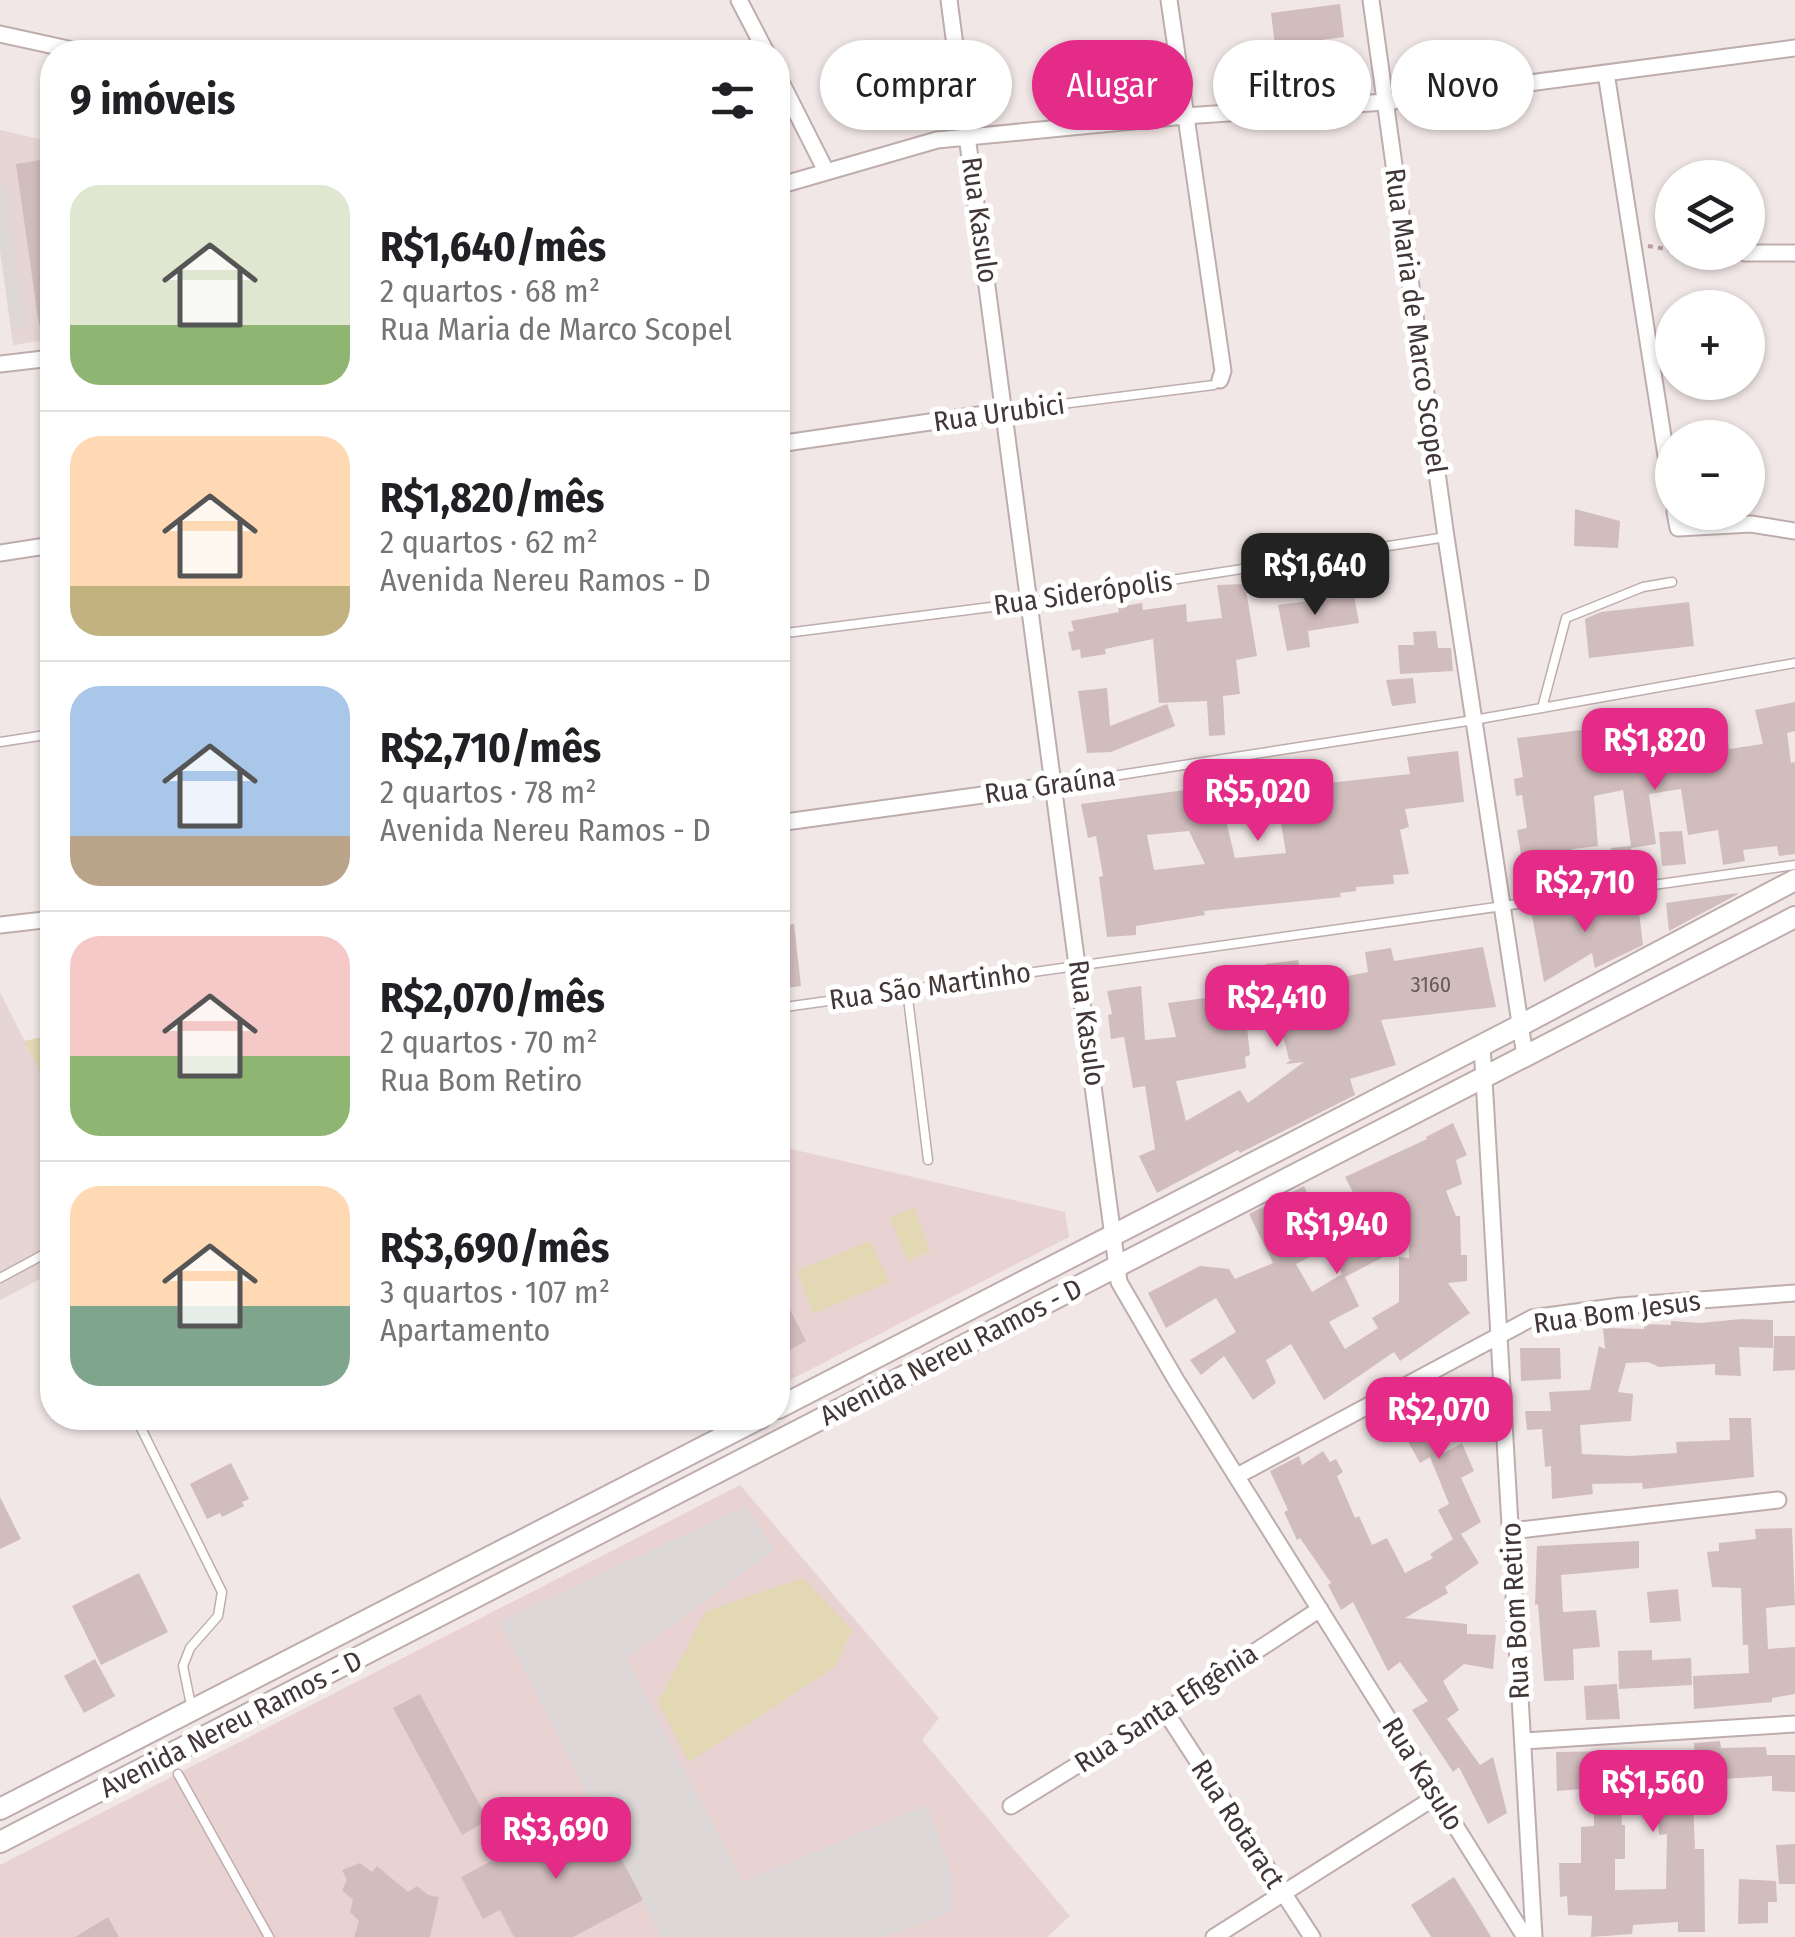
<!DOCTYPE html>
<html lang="pt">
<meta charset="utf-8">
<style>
body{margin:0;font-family:"Fira Sans Condensed",sans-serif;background:#f6f6f6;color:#202124;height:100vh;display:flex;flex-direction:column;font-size:38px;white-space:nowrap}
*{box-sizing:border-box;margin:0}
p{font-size:32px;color:#757577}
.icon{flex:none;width:55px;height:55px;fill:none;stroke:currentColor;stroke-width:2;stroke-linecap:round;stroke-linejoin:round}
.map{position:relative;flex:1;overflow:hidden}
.details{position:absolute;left:40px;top:40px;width:750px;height:1390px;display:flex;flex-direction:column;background:#fff;border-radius:40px;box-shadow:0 2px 8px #0004}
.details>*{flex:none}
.guide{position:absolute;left:820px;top:40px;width:825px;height:90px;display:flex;gap:20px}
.fabs{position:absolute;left:1655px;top:160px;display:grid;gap:20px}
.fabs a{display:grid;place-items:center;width:110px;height:110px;border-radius:50%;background:#fff;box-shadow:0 2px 8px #0004;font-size:50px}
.price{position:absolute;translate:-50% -85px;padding:0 22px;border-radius:20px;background:#e42b88;color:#fff;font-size:32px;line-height:65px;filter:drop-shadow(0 2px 5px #0008)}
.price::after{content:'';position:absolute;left:50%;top:60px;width:30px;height:22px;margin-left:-15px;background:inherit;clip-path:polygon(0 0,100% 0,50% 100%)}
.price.active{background:#222;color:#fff}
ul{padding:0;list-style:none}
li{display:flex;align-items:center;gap:30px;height:250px;padding:0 30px}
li+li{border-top:2px solid #e0e0e0}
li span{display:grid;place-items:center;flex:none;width:280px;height:200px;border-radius:30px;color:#555}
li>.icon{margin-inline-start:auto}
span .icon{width:120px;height:120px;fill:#fffc;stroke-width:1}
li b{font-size:42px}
h2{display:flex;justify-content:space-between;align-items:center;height:120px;padding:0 30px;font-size:42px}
.pill{padding:0 35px;border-radius:45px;background:#fff;box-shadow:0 2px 8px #0004;font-size:35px;line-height:90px}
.pill.active{background:#e42b88;color:#fff}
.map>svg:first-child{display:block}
</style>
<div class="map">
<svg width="1795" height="1937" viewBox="0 0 1795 1937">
<rect width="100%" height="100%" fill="#f1e7e6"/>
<path fill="#e5d6d5" d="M0 130 52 142V339L13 345 0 251Z
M0 992 52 1095V1273L0 1300Z"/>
<path fill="#e9d3d2" d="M778 1146 1065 1212 1069 1237 778 1386Z
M740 1485 939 1718 922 1740 1070 1916 1047 1937H0V1865Z"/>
<path fill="#e2d8b3" d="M52 1035V1095L24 1041Z
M914 1207 930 1251 908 1261 890 1218Z
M870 1241 889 1282 813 1314 797 1271Z
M803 1578 852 1630 835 1667 689 1762 658 1702 706 1611Z"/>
<path fill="#ddd7d7" d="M5 184 25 327 12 329 0 244V185Z
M745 1506 775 1550 626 1658 743 1882 927 1805 954 1880 951 1912 883 1937H661L499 1622Z"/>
<path fill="#d2bdbe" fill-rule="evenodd" d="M1340 4 1344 37 1275 46 1271 13Z
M52 158V323L39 325 16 164Z
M1575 509 1620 521 1618 548 1574 546Z
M1245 584 1257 656 1236 660 1240 694 1223 696 1225 735 1209 736 1207 701 1159 703 1153 639 1105 649 1106 654 1081 658 1080 649 1072 651 1068 632 1074 631 1071 621 1119 612 1118 607 1142 603 1143 610 1186 604 1187 622 1222 618 1217 585Z
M1354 595 1359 623 1308 631 1310 647 1287 651 1278 605Z
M1689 602 1694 646 1589 658 1585 619 1601 612Z
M1436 631 1438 648H1451L1453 671 1400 674 1398 645H1414L1413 632Z
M1413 678 1416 703 1392 706 1386 680Z
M1107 688 1110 726 1167 704 1175 726 1111 752 1087 753 1078 691Z
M1795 702V731L1787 733 1791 763 1795 762V854L1779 856 1777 846 1743 850 1745 861 1723 865 1718 830 1688 835 1681 789 1649 794 1656 844 1631 848 1635 880 1616 883 1611 848 1631 846 1623 790 1594 796 1598 846 1572 849 1574 888 1528 895 1517 830 1527 828 1522 795 1516 796 1514 779 1523 777 1517 738 1613 726 1618 755 1680 745 1677 724 1725 720 1729 749 1763 744 1755 710Z
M1458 751 1464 802 1405 809 1409 827 1400 830 1409 874 1393 875 1394 884 1356 887V891L1340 893 1341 897 1204 911 1205 915 1136 926V935L1107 937 1099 877 1103 876 1096 836 1088 838 1081 804 1200 788 1205 817 1224 812 1235 858 1286 853 1279 811 1235 817 1232 792 1274 786 1276 793 1319 784 1410 774 1407 757ZM1189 831 1205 864 1154 870 1147 835Z
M1682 831 1686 864 1662 866 1659 832Z
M1738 893V894L1669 931 1666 903Z
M1637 895 1643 945 1595 968 1592 953 1544 982 1531 910 1575 903 1576 910H1580L1581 914 1620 909 1618 897Z
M794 924 801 986 778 989V927Z
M1483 947 1496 1007 1381 1020 1396 1065 1350 1079 1355 1095 1240 1153 1238 1150 1157 1193 1139 1156 1155 1149 1145 1086 1133 1088 1124 1037 1111 1039 1108 1015 1112 1014 1107 991 1141 986 1145 1040 1176 1037 1168 1003 1221 996 1213 969 1231 968 1235 986 1269 981 1265 964 1298 960 1303 985 1368 972 1365 952 1391 948 1394 961ZM1280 1023 1289 1060 1293 1059 1285 1064 1304 1062 1248 1103 1240 1090 1186 1121 1176 1081 1246 1068 1245 1057 1250 1055 1247 1028Z
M1453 1123 1467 1155 1456 1160 1462 1184 1446 1191 1456 1216H1460L1461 1255H1467V1281L1448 1283 1470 1313 1400 1361 1394 1352 1324 1400 1291 1344 1266 1360 1276 1383 1253 1400 1224 1356 1201 1375 1190 1360 1236 1332 1216 1298 1166 1328 1148 1293 1200 1266 1229 1269 1235 1279 1273 1263 1249 1214 1304 1186 1331 1246 1296 1264 1312 1292 1342 1274 1331 1251 1368 1230 1383 1257 1345 1277 1359 1306 1329 1322 1345 1349 1378 1328 1372 1318 1399 1302V1257L1409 1258 1408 1199 1368 1221 1345 1177 1427 1139 1426 1137Z
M778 1286 806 1341 778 1356Z
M1741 1319 1773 1320V1348L1739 1347 1741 1376 1715 1375V1364L1659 1367 1648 1362 1626 1363 1618 1392 1633 1394 1631 1421 1580 1425 1582 1454 1629 1456 1677 1453 1676 1442 1730 1440 1729 1418H1751L1754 1477 1643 1489 1642 1483 1592 1484 1593 1494 1552 1499 1551 1466 1545 1467 1542 1429 1527 1430 1525 1411H1551L1549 1392 1590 1390 1599 1346 1605 1349 1603 1328 1644 1329V1324L1671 1325V1321L1700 1323Z
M1774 1336H1795V1370L1773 1371Z
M1520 1348H1560L1561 1379 1521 1381Z
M1421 1390 1437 1420 1426 1427 1444 1453 1462 1443 1474 1471 1461 1478 1481 1522 1453 1539 1438 1510 1449 1504 1430 1457 1420 1463 1389 1407Z
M1323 1451 1330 1462 1336 1459 1343 1472 1337 1476 1355 1518 1359 1516 1372 1545 1387 1538 1405 1573 1433 1558 1430 1554 1461 1534 1479 1563 1445 1587 1448 1593 1405 1618 1467 1624V1634L1496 1635 1493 1669 1464 1664 1443 1681 1459 1710 1447 1719 1480 1765 1493 1757 1507 1813 1488 1824 1459 1767 1453 1772 1412 1710 1428 1701 1400 1662 1388 1671 1353 1602 1341 1610 1328 1585 1331 1583 1300 1538 1297 1540 1284 1512 1288 1510 1270 1471 1299 1456 1302 1465Z
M231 1463 249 1499 242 1502 244 1506 222 1517 220 1513 207 1519 190 1484Z
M0 1497 21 1539 0 1549Z
M1792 1528 1795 1605 1766 1608 1768 1649 1795 1647V1694L1772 1698V1702L1694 1709 1693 1676 1749 1673 1748 1645H1743L1741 1588 1712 1587 1707 1552 1719 1551V1543L1756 1539 1755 1529Z
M1639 1541V1568L1561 1575 1563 1612 1596 1610 1600 1647 1573 1649 1574 1680 1544 1681 1538 1604 1535 1605 1537 1546Z
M139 1573 168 1632 101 1665 72 1606Z
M1678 1589 1681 1621 1650 1623 1647 1592Z
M1652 1650V1660L1691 1658 1692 1685 1619 1689 1618 1651Z
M95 1659 115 1696 84 1713 64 1676Z
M1617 1684 1620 1719 1586 1720 1584 1686Z
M420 1694 488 1820 462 1835 393 1708Z
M1720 1741 1721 1748 1766 1747 1767 1755H1795V1792L1772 1791V1776L1722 1779 1723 1799 1693 1801 1695 1849H1704L1705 1932H1678V1922L1633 1925 1632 1934 1591 1937 1592 1916 1568 1915 1567 1896 1560 1897 1559 1863H1581V1827L1594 1826V1788L1557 1791 1556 1752 1613 1751 1614 1788H1620L1622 1825H1625V1859H1615V1890L1666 1889 1667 1834 1659 1835 1657 1799 1663 1798 1661 1757 1695 1759 1694 1743Z
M594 1807 643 1900 573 1937H514L500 1910 483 1919 461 1877Z
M1795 1844V1884H1779L1776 1845Z
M360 1863 372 1872 377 1866 408 1892 417 1886 428 1895 439 1897 430 1937H354L359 1921 350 1912 353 1900 342 1890 347 1880 342 1870Z
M1454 1877 1481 1920 1491 1937H1431L1411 1905Z
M1739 1879 1776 1881 1777 1902H1768V1923L1738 1924Z
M108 1917 119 1937H75Z"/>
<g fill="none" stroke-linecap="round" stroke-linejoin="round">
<g stroke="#bfadad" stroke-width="11">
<path id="service" d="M1006 411 1214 385 1219 381
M778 634 1031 602 1446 537
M1542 708 1566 618 1643 587 1672 582
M0 742 52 734
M1055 785 1474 720 1795 663
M907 990 928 1160
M778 1008 1795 865
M0 1278 50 1251
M136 1418 222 1592 218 1616 190 1648 183 1666 192 1710
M178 1774 269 1937"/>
</g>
<g stroke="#bfadad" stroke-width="19">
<path id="minor" d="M739 0 766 52
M949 0 1119 1282 1176 1380 1525 1937
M1169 0 1223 371 1220 380
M1371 0 1446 537 1525 1056
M0 34 82 52
M1606 73 1672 494
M778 76 826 171
M778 186 937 140 1185 116 1385 102 1795 48
M1745 253H1795
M0 364 52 358
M778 444 1006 411
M1675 512 1678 528 1751 524 1795 531
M0 553 52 545
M778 823 1055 785
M0 925 52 919
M1482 1045 1534 1937
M1237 1476 1532 1318 1620 1306 1795 1293
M1511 1531 1778 1500
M1165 1711 1312 1937
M1523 1741 1795 1724
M1011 1806 1165 1711 1320 1609
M1214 1937 1437 1796"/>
</g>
<g stroke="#bfadad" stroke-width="24">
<path id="tertiary" d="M778 1408 1521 1025 1795 880
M0 1809 760 1418
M0 1842 1795 917"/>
</g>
<path stroke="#bc9d9d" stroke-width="4" stroke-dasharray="5 5" stroke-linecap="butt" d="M1648 246 1672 250
M1687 252 1731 253"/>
<use href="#service" stroke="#fff" stroke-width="8"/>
<use href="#minor" stroke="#fff" stroke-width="15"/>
<use href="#tertiary" stroke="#fff" stroke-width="20"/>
</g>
<g text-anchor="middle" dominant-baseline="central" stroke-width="10" stroke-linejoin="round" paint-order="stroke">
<g font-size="22" fill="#675859">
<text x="1431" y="984">3160</text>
</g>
<g font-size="28" fill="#433637" stroke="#fff">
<text transform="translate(980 220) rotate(82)">Rua Kasulo</text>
<text transform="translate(1416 321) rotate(82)">Rua Maria de Marco Scopel</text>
<text transform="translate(999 413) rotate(-8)">Rua Urubici</text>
<text transform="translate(1083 593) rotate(-8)">Rua Siderópolis</text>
<text transform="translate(1050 785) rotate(-8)">Rua Graúna</text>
<text transform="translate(930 986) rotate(-8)">Rua São Martinho</text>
<text transform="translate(1087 1023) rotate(82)">Rua Kasulo</text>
<text transform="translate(1617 1312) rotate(-8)">Rua Bom Jesus</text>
<text transform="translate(951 1352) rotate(-27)">Avenida Nereu Ramos - D</text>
<text transform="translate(1515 1611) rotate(-93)">Rua Bom Retiro</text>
<text transform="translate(1166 1708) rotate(-33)">Rua Santa Efigênia</text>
<text transform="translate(231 1724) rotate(-27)">Avenida Nereu Ramos - D</text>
<text transform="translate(1423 1774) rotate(58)">Rua Kasulo</text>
<text transform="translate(1238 1824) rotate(57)">Rua Rotaract</text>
</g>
</g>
</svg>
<div class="fabs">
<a><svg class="icon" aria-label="layers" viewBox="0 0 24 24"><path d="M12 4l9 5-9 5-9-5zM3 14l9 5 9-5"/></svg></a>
<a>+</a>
<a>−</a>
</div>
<b class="price active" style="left:1315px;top:618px">R$1,640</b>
<b class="price" style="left:1655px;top:793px">R$1,820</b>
<b class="price" style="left:1258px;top:844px">R$5,020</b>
<b class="price" style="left:1585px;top:935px">R$2,710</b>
<b class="price" style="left:1277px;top:1050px">R$2,410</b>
<b class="price" style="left:1337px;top:1277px">R$1,940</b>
<b class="price" style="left:1439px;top:1462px">R$2,070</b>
<b class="price" style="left:1653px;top:1835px">R$1,560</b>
<b class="price" style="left:556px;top:1882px">R$3,690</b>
<div class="guide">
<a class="pill">Comprar</a>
<a class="pill active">Alugar</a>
<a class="pill">Filtros</a>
<a class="pill">Novo</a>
</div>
<section class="details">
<h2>9 imóveis<svg class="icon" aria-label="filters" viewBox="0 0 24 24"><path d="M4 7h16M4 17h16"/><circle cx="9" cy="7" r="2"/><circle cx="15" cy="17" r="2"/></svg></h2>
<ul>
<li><span style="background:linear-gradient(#dfe7d0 70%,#8fb573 0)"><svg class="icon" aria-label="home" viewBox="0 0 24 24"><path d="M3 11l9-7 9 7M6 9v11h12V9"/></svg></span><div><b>R$1,640/mês</b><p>2 quartos · 68 m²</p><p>Rua Maria de Marco Scopel</p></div></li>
<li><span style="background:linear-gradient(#ffd9b3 75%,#c2b280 0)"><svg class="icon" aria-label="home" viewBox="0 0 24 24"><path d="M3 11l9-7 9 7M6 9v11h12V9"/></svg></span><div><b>R$1,820/mês</b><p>2 quartos · 62 m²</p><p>Avenida Nereu Ramos - D</p></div></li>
<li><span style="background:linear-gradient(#a9c7e8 75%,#b9a48a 0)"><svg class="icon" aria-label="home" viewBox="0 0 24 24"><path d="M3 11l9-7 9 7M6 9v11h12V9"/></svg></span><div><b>R$2,710/mês</b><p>2 quartos · 78 m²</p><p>Avenida Nereu Ramos - D</p></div></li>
<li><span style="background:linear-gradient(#f6c9c9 60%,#8fb573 0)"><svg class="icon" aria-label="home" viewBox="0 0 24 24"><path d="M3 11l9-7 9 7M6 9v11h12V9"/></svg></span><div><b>R$2,070/mês</b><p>2 quartos · 70 m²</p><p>Rua Bom Retiro</p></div></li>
<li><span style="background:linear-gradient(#ffd9b3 60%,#7fa58c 0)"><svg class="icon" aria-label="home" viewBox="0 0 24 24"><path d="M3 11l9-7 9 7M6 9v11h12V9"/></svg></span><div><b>R$3,690/mês</b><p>3 quartos · 107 m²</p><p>Apartamento</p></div></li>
</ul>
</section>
</div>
